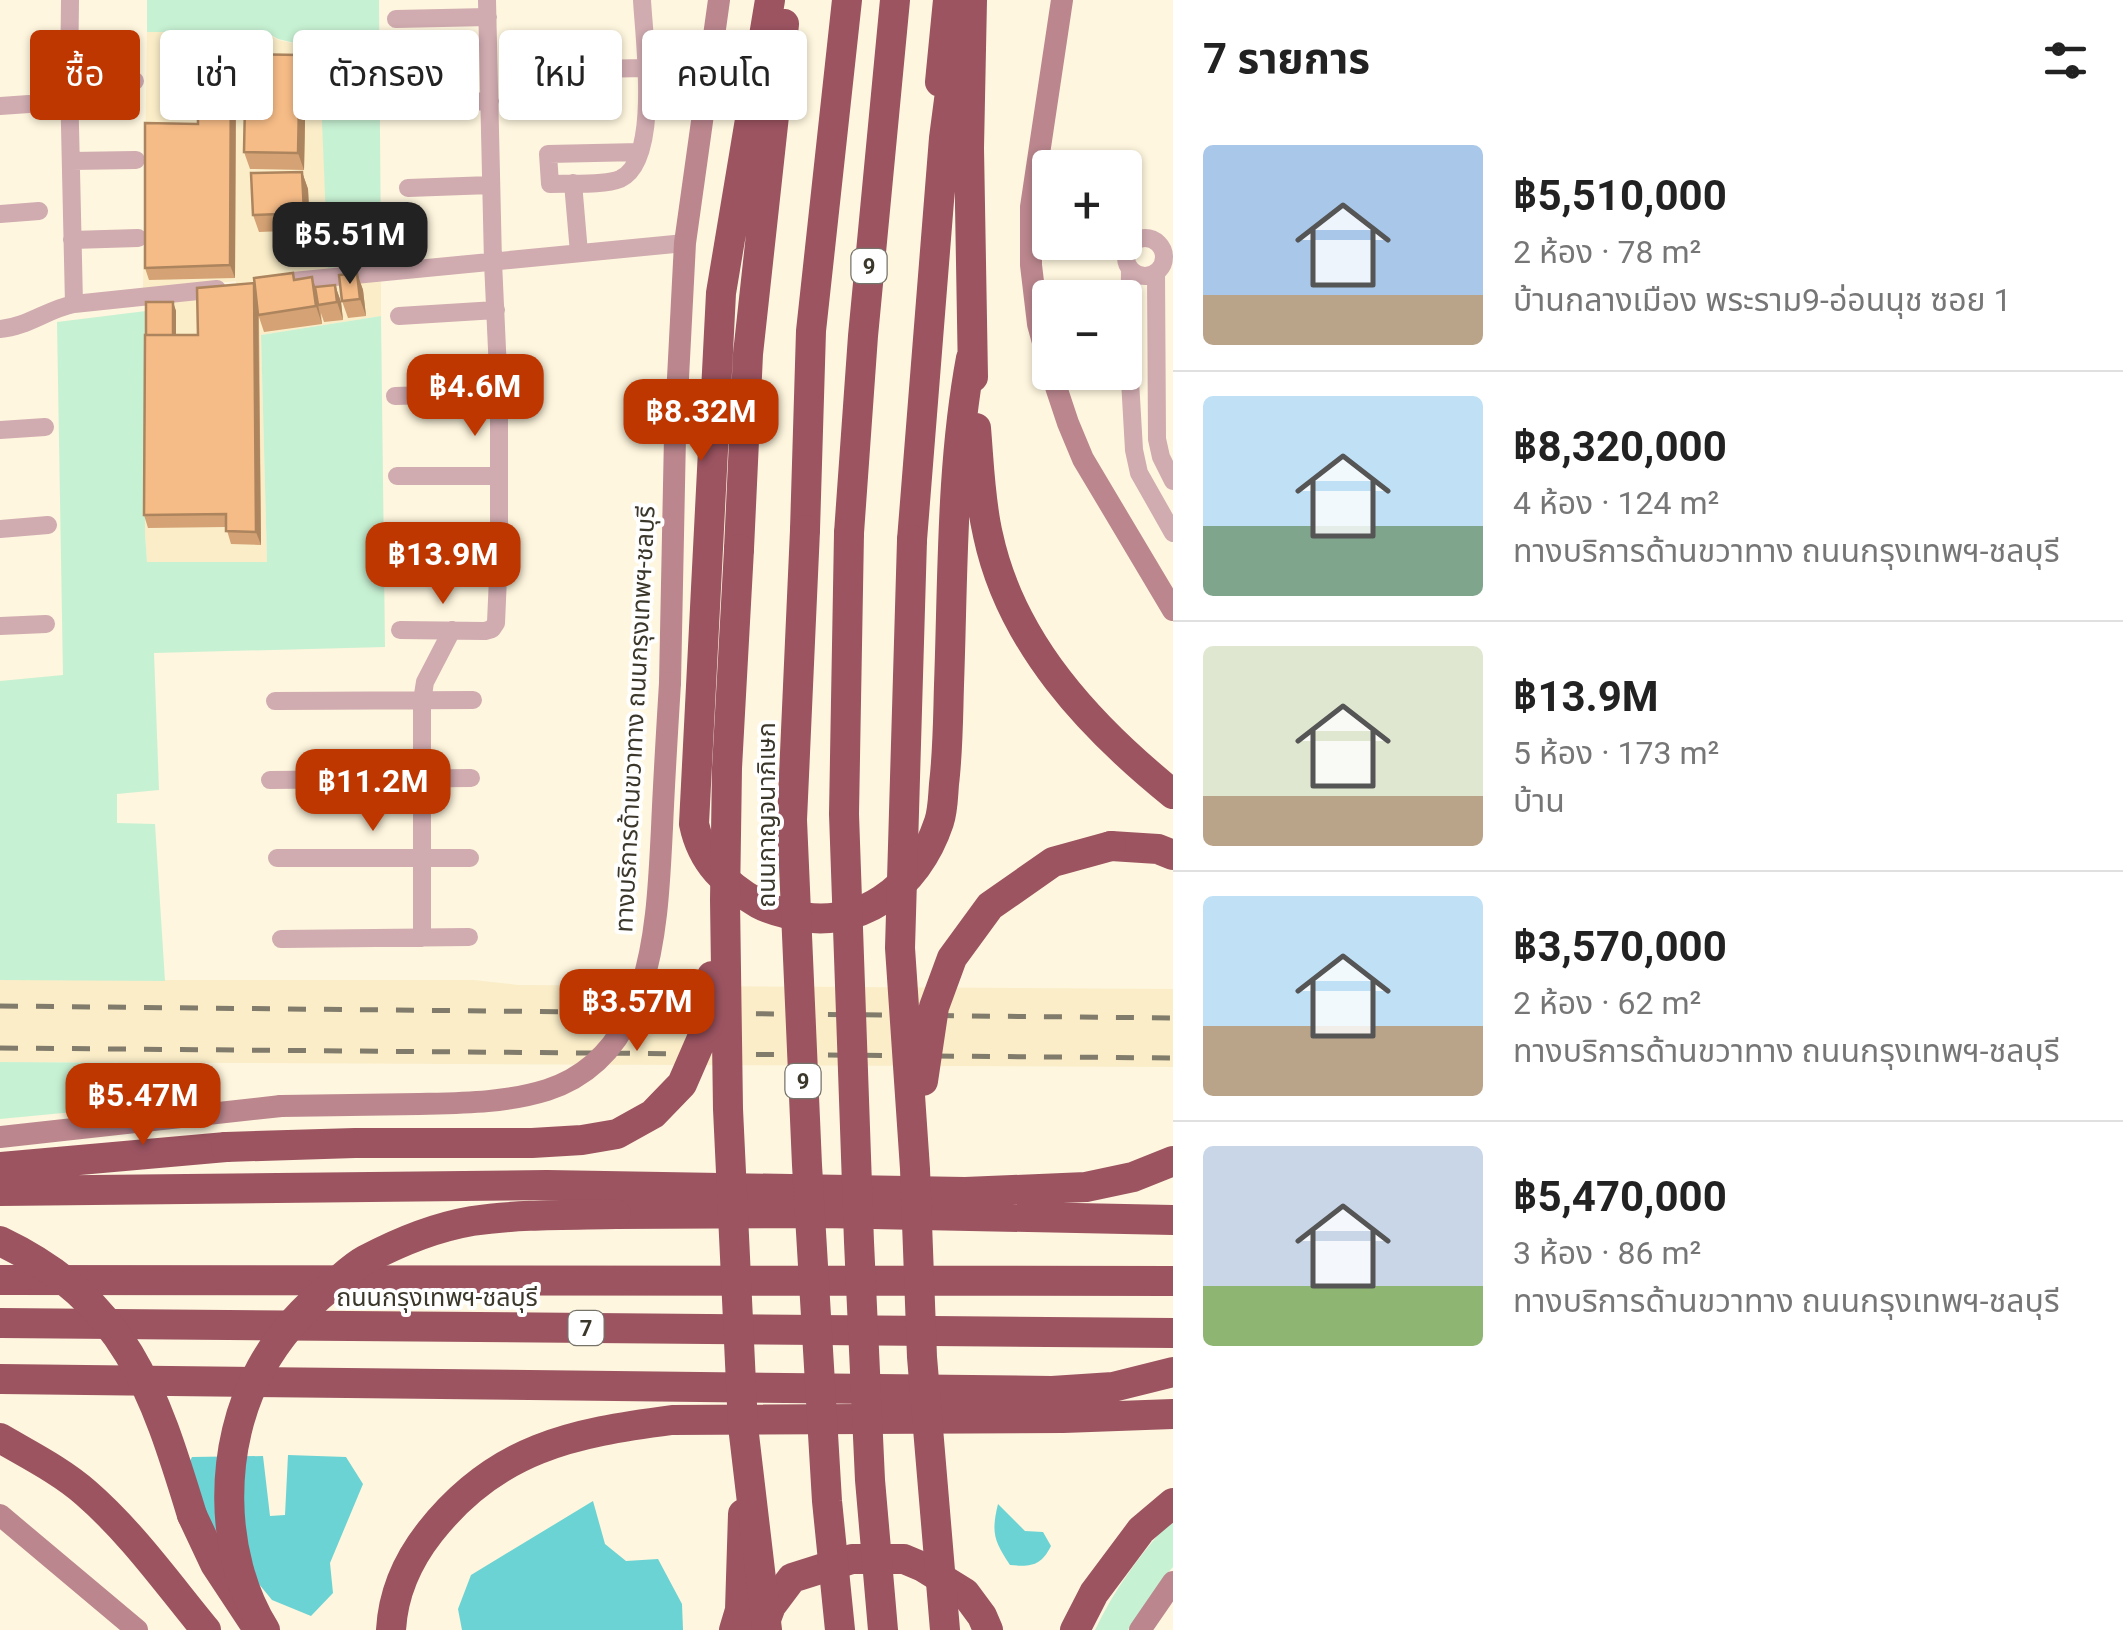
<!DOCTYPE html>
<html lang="th">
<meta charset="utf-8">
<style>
body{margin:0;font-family:Roboto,"Noto Sans Thai",sans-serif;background:#f2f2f2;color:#222;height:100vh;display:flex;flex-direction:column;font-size:38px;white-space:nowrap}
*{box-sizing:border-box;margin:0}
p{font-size:32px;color:#767676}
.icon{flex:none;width:55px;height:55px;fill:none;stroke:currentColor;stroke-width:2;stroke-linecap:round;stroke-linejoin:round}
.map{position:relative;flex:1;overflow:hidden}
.details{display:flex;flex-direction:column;background:#fff;width:950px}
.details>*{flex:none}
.banner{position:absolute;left:30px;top:30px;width:950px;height:90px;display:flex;gap:20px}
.tools{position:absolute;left:1032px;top:150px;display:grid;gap:20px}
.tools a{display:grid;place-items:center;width:110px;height:110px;border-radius:10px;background:#fff;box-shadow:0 2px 8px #0004;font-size:50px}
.price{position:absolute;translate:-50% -85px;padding:0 22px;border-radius:20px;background:#be3600;color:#fff;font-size:32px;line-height:65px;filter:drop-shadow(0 2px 5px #0008)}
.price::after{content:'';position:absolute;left:50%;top:60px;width:30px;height:22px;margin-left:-15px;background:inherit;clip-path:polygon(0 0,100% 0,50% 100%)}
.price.on{background:#222;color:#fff}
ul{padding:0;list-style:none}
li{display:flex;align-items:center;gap:30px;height:250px;padding:0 30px}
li+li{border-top:2px solid #e0e0e0}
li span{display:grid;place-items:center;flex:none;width:280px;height:200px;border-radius:10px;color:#555}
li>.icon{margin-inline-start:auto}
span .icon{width:120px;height:120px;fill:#fffc;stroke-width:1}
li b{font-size:42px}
h2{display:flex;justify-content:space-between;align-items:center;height:120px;padding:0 30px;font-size:42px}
.pill{padding:0 35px;border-radius:10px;background:#fff;box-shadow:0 2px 8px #0004;font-size:35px;line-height:90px}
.pill.on{background:#be3600;color:#fff}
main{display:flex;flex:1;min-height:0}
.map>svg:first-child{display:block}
</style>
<main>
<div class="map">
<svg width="1173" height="1630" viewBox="0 0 1173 1630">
<rect width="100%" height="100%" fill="#fef6de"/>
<path fill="#faedc8" d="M147 32H266L278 40 320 49 328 267 381 262V316L261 335 267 563 147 562 145 533 148 301 237 292 236 281 143 291Z
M0 980H474L518 985 1173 989V1067L0 1062Z"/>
<path fill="#c7f1d3" d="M147 0H379L381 262 328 268 319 49 278 39 266 32H147Z
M146 311 145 533 147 562H267L261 335 381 316 385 647 154 653 159 790 117 794V823L155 824 165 981 0 980V681L63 675 57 322Z
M0 1062 166 1063 168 1103 0 1119Z
M1173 1518V1567L1163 1578 1128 1630H1095C1115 1588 1142 1552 1173 1518Z"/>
<path fill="#6bd3d3" d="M288 1455 346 1457 363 1484 330 1563 333 1593 311 1616 272 1600 178 1485 192 1457 263 1456 270 1516 285 1515Z
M593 1501 605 1544 626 1561 658 1559 682 1604 683 1630H462L458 1609 471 1575Z
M998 1504 1025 1531 1043 1532 1051 1546C1041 1566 1031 1567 1010 1565 994 1541 991 1533 998 1504Z"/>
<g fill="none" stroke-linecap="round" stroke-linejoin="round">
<path stroke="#d0abb0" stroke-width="18" d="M70 0 69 82 74 304
M396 19 488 17
M539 70 645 68
M69 82 135 81
M396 104 490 101
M0 106 29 104
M640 152 548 154 550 184C568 183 603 186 620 179 661 161 644 39 642 0
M71 161 136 160
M573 183 579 253
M408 188 491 185
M0 214 39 211
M1126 257a19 19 0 1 1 38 0a19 19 0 1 1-38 0Z
M72 240 138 238
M1130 269 1129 363 1134 450 1139 473 1173 533
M1156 272 1157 439 1161 457 1173 481
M293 281 685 243
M399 316 496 310
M0 329C27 327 48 309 74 304L217 289
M395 396 499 393
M0 430 45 427
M397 476H498
M0 529 48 525
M398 552 499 554
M0 626 46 624
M400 630 485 631 492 629 496 623 499 554V393L493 262 487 0
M275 701 473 700
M270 780 471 778
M277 858H470
M422 938V701L425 682 452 630
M281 939 469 937"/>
<path stroke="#bb868e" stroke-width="22" d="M1050 368 1038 324 1031 265V207L1062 0
M1051 372 1068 423 1083 459 1173 610
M670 683 675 436 685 243 719 0
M0 1137 281 1106
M0 1515 137 1630
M1140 1630 1173 1582"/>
<path stroke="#9c5461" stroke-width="30" d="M770 0 721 293 694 824C702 863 726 885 759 904 768 909 777 911 788 914 859 933 917 888 939 822 943 810 943 796 944 784 948 751 948 718 949 685 953 576 951 466 971 358
M972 0 969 148 973 377
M940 82 948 0
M976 428C979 463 980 501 988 535 1011 643 1090 727 1173 794
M805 530 811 331 847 0
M849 533 863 336 895 0
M912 540 944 138 954 62
M739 549 748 354 784 24
M1111 846 1158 849 1173 855
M0 1167 226 1147
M0 1191 547 1185 965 1192 1086 1187 1133 1177 1173 1161
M616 1214 824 1213 1173 1220
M0 1280 1173 1281
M0 1323 1173 1333
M0 1379 1052 1391 1113 1387 1173 1372
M0 1438C29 1455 61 1471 86 1493 132 1533 168 1584 206 1630
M192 1515 215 1564 252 1620
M391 1630C393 1594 408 1560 430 1532 496 1448 572 1433 672 1420L1063 1418 1173 1414
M734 1630 740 1610 743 1514
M762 1630 771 1606 792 1578 852 1559H904L923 1567 965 1593 982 1616 988 1630
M1075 1630 1094 1593 1141 1530 1173 1503"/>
<path stroke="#817b6b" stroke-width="5" stroke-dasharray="18 18" stroke-linecap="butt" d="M0 1006 1173 1018
M0 1048 1173 1058"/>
<path stroke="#bb868e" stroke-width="22" d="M281 1106C327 1105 373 1105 419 1104 462 1103 505 1103 547 1090 655 1055 657 922 662 828 664 780 667 732 670 683"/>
<path stroke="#9c5461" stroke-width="30" d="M805 530 792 820 807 1165 827 1501 840 1630
M849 533 844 814 859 1242 870 1480 883 1630
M912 540 900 948 915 1169 922 1357 945 1630
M739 549 727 768 725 900 728 1109 743 1426 767 1630
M923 1081 934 1007 952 958 990 906 1053 862 1111 846
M226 1147 355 1143H532L582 1140 617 1134 653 1114 682 1084 702 1038 712 976
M0 1241C126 1301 154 1391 192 1515
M265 1630C218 1555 218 1445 261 1368 278 1337 302 1310 329 1288 341 1279 352 1267 365 1260 397 1243 437 1227 472 1221 520 1214 568 1215 616 1214"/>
</g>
<path fill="#d4a274" d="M300 55 306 72 304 170 250 169 244 152Z
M236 72 235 278 149 280 145 268 198 124Z
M302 172 308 189 310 230 259 232 253 215Z
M293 273 296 280 316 287 335 285 341 302 343 320 324 322 321 313 322 324 264 332 259 317 261 545 231 544 226 527 148 528 144 515 146 335 173 302 176 311V335H198L254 283Z
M357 273 363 290 366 316 348 318 342 301Z"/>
<path fill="#ac845e" d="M300 55 306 72 304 170 298 153Z
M231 59 236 72 235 278 230 265Z
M302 172 308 189 310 230 304 213Z
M357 273 363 290 366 316 360 299Z
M312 277 318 295V305L322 324 316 306Z
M254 283 258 296 261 545 256 532Z
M335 285 341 302 343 320 337 302Z
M173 302 176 311V345L173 336Z"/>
<path fill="#f6bc87" stroke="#ac845e" stroke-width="2.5" d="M246 54 300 55 298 153 244 152Z
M198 56 231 59 230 265 145 268V123L198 124Z
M302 172 304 213 253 215 251 173Z
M293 273 294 280 312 277 316 306 258 315 254 278Z
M357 273 360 299 342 301 339 275Z
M254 283 256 532 226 531V514L144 515 145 335H198L197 288Z
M335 285 337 302 318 305 315 287Z
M146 302H173V335H146Z"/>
<g text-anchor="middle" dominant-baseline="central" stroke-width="8" stroke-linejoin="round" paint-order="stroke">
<g fill="#fff" stroke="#76736b" stroke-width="2.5">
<rect x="851.5" y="249" width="35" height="34" rx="8"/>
<rect x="785.5" y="1064" width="35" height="34" rx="8"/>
<rect x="568.5" y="1311" width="35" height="34" rx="8"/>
</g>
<g font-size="22" font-weight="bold" fill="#3b372b">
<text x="869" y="266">9</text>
<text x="803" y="1081">9</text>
<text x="586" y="1328">7</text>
</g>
<g font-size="25" fill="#3b372b" stroke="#fff">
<text transform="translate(635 719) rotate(-87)">ทางบริการด้านขวาทาง ถนนกรุงเทพฯ-ชลบุรี</text>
<text transform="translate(766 815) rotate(-90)">ถนนกาญจนาภิเษก</text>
<text x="437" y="1297">ถนนกรุงเทพฯ-ชลบุรี</text>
</g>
</g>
</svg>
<div class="tools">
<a>+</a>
<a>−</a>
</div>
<b class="price on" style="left:350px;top:287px">฿5.51M</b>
<b class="price" style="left:475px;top:439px">฿4.6M</b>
<b class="price" style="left:701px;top:464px">฿8.32M</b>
<b class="price" style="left:443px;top:607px">฿13.9M</b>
<b class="price" style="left:373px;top:834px">฿11.2M</b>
<b class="price" style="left:637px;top:1054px">฿3.57M</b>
<b class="price" style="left:143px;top:1148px">฿5.47M</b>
<div class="banner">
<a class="pill on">ซื้อ</a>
<a class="pill">เช่า</a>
<a class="pill">ตัวกรอง</a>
<a class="pill">ใหม่</a>
<a class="pill">คอนโด</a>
</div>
</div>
<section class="details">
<h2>7 รายการ<svg class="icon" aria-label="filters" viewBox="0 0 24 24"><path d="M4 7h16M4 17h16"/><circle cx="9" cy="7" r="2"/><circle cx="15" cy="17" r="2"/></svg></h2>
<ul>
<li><span style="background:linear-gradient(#a9c7e8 75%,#b9a48a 0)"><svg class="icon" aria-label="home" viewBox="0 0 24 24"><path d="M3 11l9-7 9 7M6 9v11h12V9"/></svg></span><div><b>฿5,510,000</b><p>2 ห้อง · 78 m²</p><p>บ้านกลางเมือง พระราม9-อ่อนนุช ซอย 1</p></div></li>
<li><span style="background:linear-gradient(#bfe0f5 65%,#7fa58c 0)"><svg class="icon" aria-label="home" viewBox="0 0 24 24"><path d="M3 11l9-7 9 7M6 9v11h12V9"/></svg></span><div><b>฿8,320,000</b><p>4 ห้อง · 124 m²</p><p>ทางบริการด้านขวาทาง ถนนกรุงเทพฯ-ชลบุรี</p></div></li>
<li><span style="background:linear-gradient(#dfe7d0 75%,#b9a48a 0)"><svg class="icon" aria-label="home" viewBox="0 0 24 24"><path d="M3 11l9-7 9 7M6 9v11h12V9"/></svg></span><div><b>฿13.9M</b><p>5 ห้อง · 173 m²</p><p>บ้าน</p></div></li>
<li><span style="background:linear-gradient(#bfe0f5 65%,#b9a48a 0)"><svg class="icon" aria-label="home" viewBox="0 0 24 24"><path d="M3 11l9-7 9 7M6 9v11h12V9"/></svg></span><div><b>฿3,570,000</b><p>2 ห้อง · 62 m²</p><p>ทางบริการด้านขวาทาง ถนนกรุงเทพฯ-ชลบุรี</p></div></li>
<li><span style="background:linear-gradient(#c9d6e8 70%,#8fb573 0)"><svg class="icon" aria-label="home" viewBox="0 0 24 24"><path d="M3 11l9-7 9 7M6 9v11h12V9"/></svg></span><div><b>฿5,470,000</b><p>3 ห้อง · 86 m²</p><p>ทางบริการด้านขวาทาง ถนนกรุงเทพฯ-ชลบุรี</p></div></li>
</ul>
</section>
</main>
